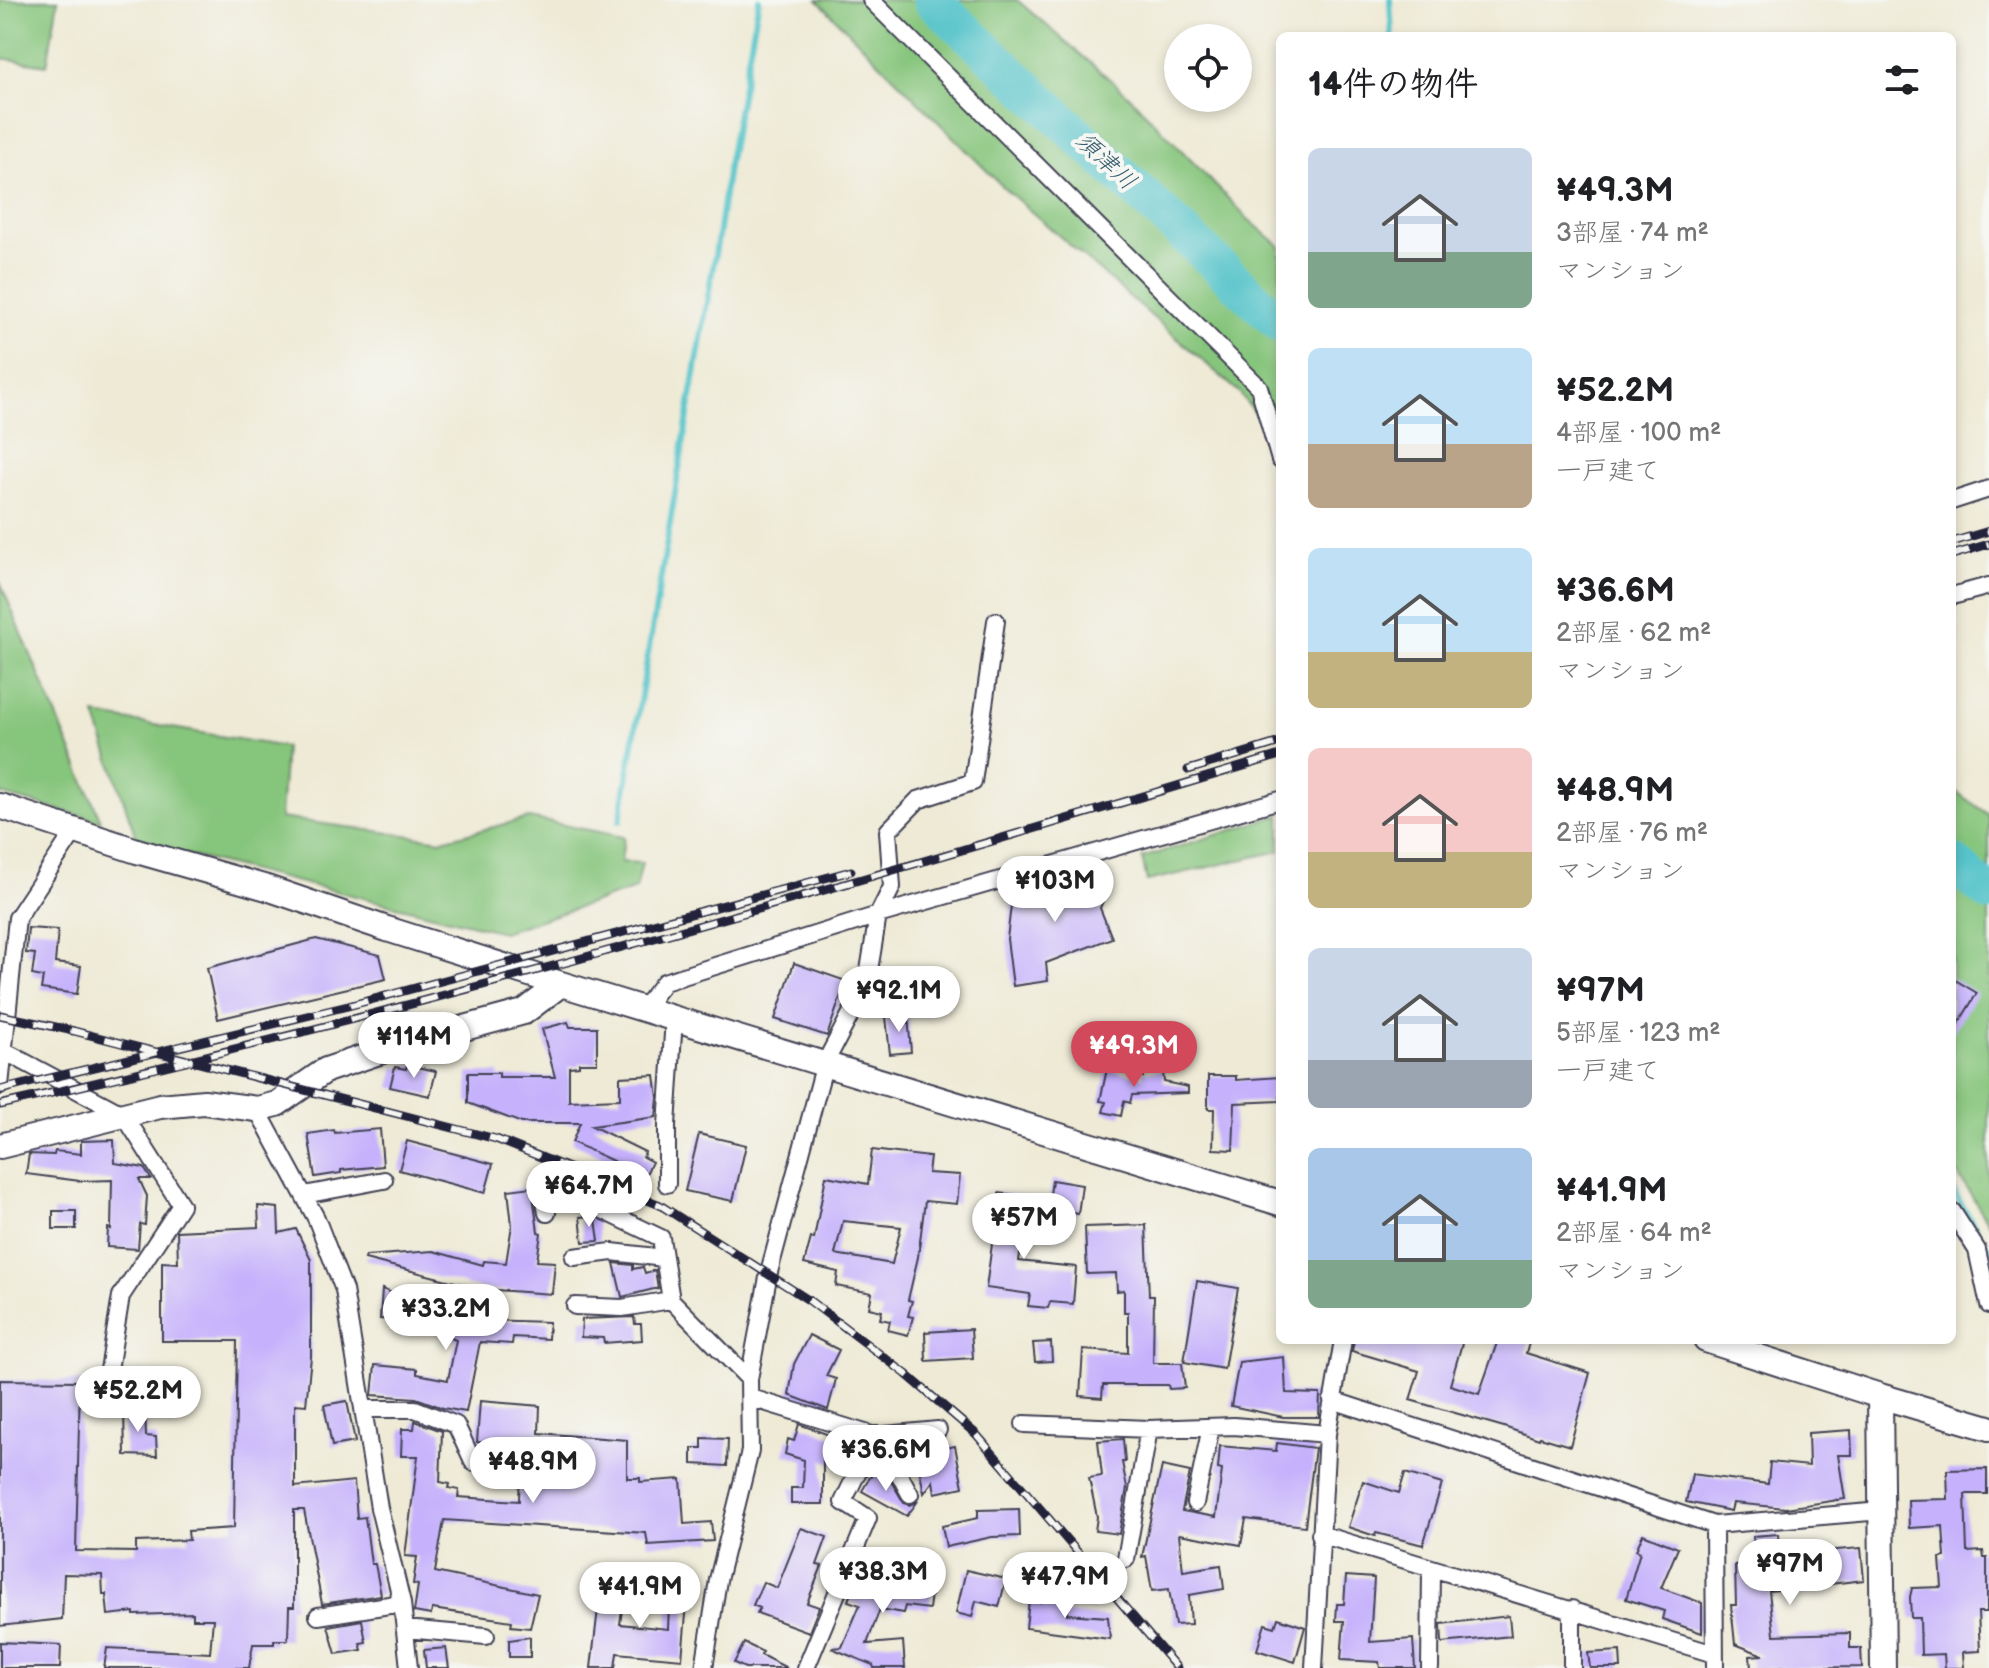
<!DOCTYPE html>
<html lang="ja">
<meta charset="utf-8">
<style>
body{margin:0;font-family:"Balsamiq Sans","Klee One",sans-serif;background:#f6f6f6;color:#202124;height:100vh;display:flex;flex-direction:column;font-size:30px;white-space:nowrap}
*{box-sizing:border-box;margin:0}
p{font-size:26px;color:#757577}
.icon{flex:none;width:44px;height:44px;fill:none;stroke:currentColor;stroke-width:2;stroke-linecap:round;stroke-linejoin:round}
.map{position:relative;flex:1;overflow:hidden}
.drawer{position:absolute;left:1276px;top:32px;width:680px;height:1312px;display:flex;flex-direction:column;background:#fff;border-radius:12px;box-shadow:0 4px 12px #0003}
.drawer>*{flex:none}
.buttons{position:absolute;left:1164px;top:24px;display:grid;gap:16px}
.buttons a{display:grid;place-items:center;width:88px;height:88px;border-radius:50%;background:#fff;box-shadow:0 4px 12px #0003;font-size:40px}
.price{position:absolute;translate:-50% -68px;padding:0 18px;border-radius:28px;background:#fff;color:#222;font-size:26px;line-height:52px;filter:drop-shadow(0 2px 4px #0008)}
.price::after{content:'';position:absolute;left:50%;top:48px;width:24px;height:18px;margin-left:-12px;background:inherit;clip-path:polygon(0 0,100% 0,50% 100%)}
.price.current{background:#d1495b;color:#fff}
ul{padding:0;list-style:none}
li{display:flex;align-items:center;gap:24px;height:200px;padding:0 32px}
li span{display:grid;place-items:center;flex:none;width:224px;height:160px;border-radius:12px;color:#555}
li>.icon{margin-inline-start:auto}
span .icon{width:96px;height:96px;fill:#fffc;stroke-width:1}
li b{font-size:34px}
h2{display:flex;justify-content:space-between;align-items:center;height:96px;padding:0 32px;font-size:34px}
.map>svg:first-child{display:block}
</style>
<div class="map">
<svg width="1989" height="1668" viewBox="0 0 1989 1668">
<rect width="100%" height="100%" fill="#f6f6f2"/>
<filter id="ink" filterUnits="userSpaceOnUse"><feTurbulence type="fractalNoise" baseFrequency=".0125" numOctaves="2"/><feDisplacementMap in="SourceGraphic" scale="16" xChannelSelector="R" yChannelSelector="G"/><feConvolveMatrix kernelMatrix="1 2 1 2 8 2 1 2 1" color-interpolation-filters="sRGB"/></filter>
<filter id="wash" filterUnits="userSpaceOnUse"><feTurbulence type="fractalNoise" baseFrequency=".006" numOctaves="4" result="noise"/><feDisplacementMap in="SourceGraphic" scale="32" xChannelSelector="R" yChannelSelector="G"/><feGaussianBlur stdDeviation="1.8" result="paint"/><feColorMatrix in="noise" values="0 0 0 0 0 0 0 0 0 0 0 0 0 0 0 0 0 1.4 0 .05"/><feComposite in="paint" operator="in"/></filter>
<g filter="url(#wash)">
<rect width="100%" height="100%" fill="#eeead6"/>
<path fill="#86c57c" stroke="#54745c" stroke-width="2" d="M0 0H58L47 65 0 58Z
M817 0H1017L1126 93 1248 219 1280 246V430L1263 425 1239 392 1004 188Z
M0 582 101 821 0 794Z
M95 715 285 747 280 818 442 840 529 818 624 837 621 862 642 863 636 889 503 932 138 843Z
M1952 789 1989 815V1223L1952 1166Z
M1280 815V851L1147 881 1142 858Z"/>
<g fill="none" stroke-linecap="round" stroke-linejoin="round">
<path stroke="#56c4ca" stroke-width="6" d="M1390 0 1392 36
M620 821 718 237 728 166 759 0
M1952 1189 1989 1250"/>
<path stroke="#56c4ca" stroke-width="38" d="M932 0 1280 323
M1952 862 1989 893"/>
</g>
<g id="blocks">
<path fill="#c5b1fc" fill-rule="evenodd" d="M1101 866 1106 894 1100 908 1112 938 1046 963 1048 981 1013 986 1007 939 1012 897Z
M28 928 58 930 55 963 81 966 77 994 41 989 43 977 32 975 35 954 26 953Z
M316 939 380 955 386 979 218 1019 207 968Z
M794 963 846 981 827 1036 775 1019Z
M1952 978 1977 993 1952 1034Z
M908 1015 911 1052 890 1054 886 1017Z
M568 1022 570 1027H597V1063H579V1066L569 1067V1101L620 1099V1077L655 1075 658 1098 656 1117 592 1126 645 1152 643 1157 652 1162 645 1176 572 1142 580 1123H522L468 1103V1073H499V1077H555L542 1029Z
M407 1065 436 1071 430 1096 390 1087 395 1067 406 1069Z
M1107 1069 1143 1077V1072L1163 1071 1164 1082 1188 1087V1093L1132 1095 1130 1103 1124 1101 1121 1116 1103 1112 1106 1102 1100 1101Z
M1208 1076H1236V1080L1280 1077V1101L1235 1103 1233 1150 1213 1149 1214 1109H1208Z
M380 1129 383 1166 341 1170V1173L315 1177 308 1134 334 1130 335 1133Z
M699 1134 746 1145 733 1201 685 1191Z
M114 1140 115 1163 144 1168 151 1179H139L147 1196 145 1225 140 1224 138 1249 107 1247 108 1228 111 1229 112 1180 80 1181 26 1174 29 1154 54 1155 55 1151 81 1154V1141Z
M407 1141 493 1164 485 1193 399 1170Z
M872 1150 930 1157 928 1173 960 1175 957 1204 925 1201 918 1257 908 1300 912 1301 908 1316 913 1317 908 1335 888 1330 890 1321 880 1319 882 1311 869 1308 872 1293 836 1286 838 1272 804 1264 811 1238 814 1239 826 1176 868 1184ZM843 1221 901 1227 892 1264 835 1254Z
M1052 1180 1082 1185 1078 1214 1048 1209Z
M532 1187 538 1232 541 1233 537 1261 555 1262 552 1294 482 1289 365 1259 366 1256 433 1251 483 1265 484 1261 506 1263 512 1225 508 1190Z
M999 1193 1028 1197 1019 1261 1076 1267 1073 1304 1050 1302 1048 1308 1028 1306 1030 1294 986 1288Z
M258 1206 278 1208 279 1233 296 1229 311 1260V1357L306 1405 295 1404V1487L354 1481 357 1518 365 1517 371 1564H375L381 1595 322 1604 304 1510H294V1607H289L288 1640H274V1644H253L249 1668H104L107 1648 210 1653 213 1619H193V1613L134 1615V1612L108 1615 106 1594H103L102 1575 64 1574 62 1619 0 1626V1380L80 1381 76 1551 136 1552V1542L189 1540 188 1531 234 1528 237 1341H162V1262L178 1263 177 1231 259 1227Z
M53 1211H76V1229H53Z
M591 1216 596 1219 599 1241 583 1242 580 1217Z
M1146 1225 1149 1296H1154L1153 1363H1182L1185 1388 1169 1389 1168 1385H1103L1102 1398 1080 1396 1083 1350 1128 1353V1312H1124V1290L1117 1291 1116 1273 1087 1274 1085 1227Z
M614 1263 633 1265V1269L643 1267 645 1273 655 1270 658 1288 622 1297Z
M1197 1281 1238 1288 1224 1369 1184 1362Z
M382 1289 456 1319 549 1322 548 1339 513 1337 512 1344 480 1342 466 1412 443 1408 416 1398 372 1395 375 1365 417 1369V1374L448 1380 456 1340 411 1321 380 1319Z
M634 1317 635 1324H641L642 1340 604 1343 603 1338 581 1337 582 1319Z
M971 1329 973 1358 926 1361 925 1332Z
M809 1335 839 1350 826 1376 836 1379 828 1410 789 1395 794 1364Z
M1354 1340H1463L1450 1385 1479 1394 1498 1340H1530L1526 1353 1590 1373 1570 1446 1540 1437 1539 1439 1504 1427 1410 1400 1419 1371 1352 1351Z
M1051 1342 1052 1361 1035 1362 1033 1343Z
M1284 1357 1286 1393 1320 1394 1319 1417H1283L1231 1406 1239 1362Z
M347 1401 355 1442 332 1446 324 1405Z
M480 1401 540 1406 539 1433 627 1440V1478H640V1482L681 1479 684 1524 711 1522 713 1541 648 1545 646 1533 444 1520 435 1572 538 1594 530 1628 511 1626 512 1621 432 1609 431 1615 414 1612 418 1585 413 1584 417 1557 405 1556 418 1456H401L402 1429H414L415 1421 442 1431 440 1482 450 1484 449 1488 459 1490 458 1497 519 1501 521 1445 477 1442Z
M145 1408 146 1436 156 1437 157 1456 125 1455 124 1409Z
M799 1424 854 1444 846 1467 823 1460V1504H791V1488H803L804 1460 785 1454 788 1439 794 1441Z
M1851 1430 1852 1455H1838L1845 1499 1786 1508 1733 1503 1731 1511 1686 1502 1692 1474 1768 1484 1770 1462 1809 1466 1808 1433Z
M702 1438 728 1439 727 1466 692 1464V1448H702Z
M1123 1439 1125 1462H1122L1127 1488 1119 1534 1095 1531 1097 1517 1089 1478 1102 1476 1098 1441Z
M1277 1443 1315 1448 1305 1526 1246 1519 1241 1545 1179 1534 1183 1571 1221 1565 1224 1589 1189 1595 1191 1624 1175 1625 1169 1589 1152 1591 1146 1556 1142 1557 1162 1466 1190 1472 1182 1511 1216 1517 1222 1470 1218 1469 1220 1446 1276 1451Z
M955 1446 963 1487 935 1493 933 1481 924 1493 919 1467 925 1465 924 1460 933 1458 931 1451Z
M1987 1469V1494H1965L1967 1552 1983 1551 1984 1558H1987V1612H1978L1980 1651 1963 1652 1964 1668H1945L1944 1654 1921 1655 1920 1618H1911L1910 1597 1912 1588 1942 1587 1940 1558 1945 1557 1943 1526 1909 1528 1908 1500 1948 1499 1947 1470Z
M874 1470 889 1478 904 1503 910 1505 918 1501 907 1516 862 1491Z
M1405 1473 1442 1484 1423 1545 1376 1533 1375 1536 1348 1527 1363 1481 1399 1493Z
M1019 1509 1020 1536 992 1537 946 1547 942 1526 978 1518V1510Z
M801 1528 827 1537 817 1565 822 1566 807 1603 819 1607 809 1632 757 1613 760 1608 753 1605 763 1582 777 1588Z
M1643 1534 1678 1548 1661 1588 1702 1603V1633L1662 1619 1664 1611 1626 1599 1640 1552 1636 1550Z
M1778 1534 1781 1564 1825 1558 1824 1551 1861 1548 1864 1580 1769 1591 1774 1635 1850 1633V1648H1861L1862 1667 1751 1668 1750 1656 1763 1655 1735 1644 1731 1605H1736L1735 1565 1746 1564V1559L1755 1558 1753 1536Z
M872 1569 933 1579 929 1609 905 1606 903 1613 880 1609 867 1644 903 1641 905 1668H874L873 1665 831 1648 842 1647 860 1605 848 1601 856 1579 867 1583Z
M966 1570 1006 1579 999 1607 976 1601 972 1617 956 1613Z
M1346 1576 1374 1578 1370 1642 1413 1639 1415 1668H1380L1379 1662 1341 1660 1344 1621H1336L1337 1604H1344Z
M670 1582 694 1583V1603H687L682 1659 617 1653 615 1668H591L600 1592 624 1595 620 1624 668 1629Z
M1040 1597 1069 1601 1067 1614 1108 1617 1110 1639 1026 1628 1029 1600 1040 1602Z
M1509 1616 1511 1636 1442 1643 1441 1624Z
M1278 1618 1305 1627 1295 1662 1257 1650 1265 1624 1275 1627Z
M362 1620 366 1642 360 1643 362 1650 336 1654 328 1626Z
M530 1637V1657H509V1640Z
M0 1642 61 1645 60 1668H0Z
M744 1643 763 1652 761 1655 787 1668H745L734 1663Z
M446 1648 449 1668H426L424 1650Z
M1620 1651 1621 1668H1590L1588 1653Z"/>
</g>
</g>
<g filter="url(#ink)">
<use href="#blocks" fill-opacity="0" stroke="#414052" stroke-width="2"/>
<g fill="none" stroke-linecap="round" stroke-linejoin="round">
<g stroke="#414052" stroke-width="20">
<path id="street" d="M871 0 1259 387 1280 460
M1952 501 1989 489
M1952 596 1989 586
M644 1008 664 982 878 915 1280 800
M0 1049 124 1115 181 1205 121 1296 109 1370
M0 1086 17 918 76 829
M257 1109 316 1218 344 1290 379 1508 402 1603 409 1668
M667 1184V1125L674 1018
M304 1195 384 1180
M1952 1211 1977 1250 1989 1305
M547 1213 542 1181 661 1238 671 1300 749 1379
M574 1257 612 1252 664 1258
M575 1306 622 1308 671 1300
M751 1398 875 1436 938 1430
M1332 1400 1714 1525 1882 1511
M363 1409H415L456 1425 473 1462
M1024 1424 1149 1429 1234 1426 1327 1434
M878 1435 910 1494
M1195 1503 1211 1427
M1714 1525 1715 1668
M1320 1534 1714 1654
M1126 1559 1149 1429
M1572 1609V1668
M318 1616 402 1603
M405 1629 486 1636
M704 1668 718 1580 750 1451 749 1379 769 1272 825 1063 867 983 878 915 892 887 888 831 918 800 973 782 996 621
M806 1668 868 1518 843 1502 875 1436
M1314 1668 1327 1434 1343 1340
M1430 1668 1431 1568"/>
</g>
<g stroke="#414052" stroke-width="28">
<path id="secondary" d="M0 806 137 851 267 888 387 929 561 984 1280 1203
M0 1146 160 1106 204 1102 257 1109 277 1104 326 1070 394 1047 524 1012 561 984
M1706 1340 1880 1396 1989 1428
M1880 1396 1883 1668"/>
</g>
<use href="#street" stroke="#fff" stroke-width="16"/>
<use href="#secondary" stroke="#fff" stroke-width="24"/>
<g stroke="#22223b" stroke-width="9">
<path id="rail" d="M1952 542 1989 531
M1952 555 1989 544
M1188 770 1280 742
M0 1015 74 1031 496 1139 660 1205 810 1301 906 1374 976 1434 1177 1668
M0 1090 348 1006 851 871
M0 1105C431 1007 857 883 1280 755"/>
</g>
<use href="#rail" stroke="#f6f6f2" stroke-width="6" stroke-dasharray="18" stroke-linecap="butt"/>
</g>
</g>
<g text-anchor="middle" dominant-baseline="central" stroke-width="8" stroke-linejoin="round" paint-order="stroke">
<g font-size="24" font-style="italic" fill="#345b6d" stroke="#f6f6f2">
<text transform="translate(1106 161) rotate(43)">須津川</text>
</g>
</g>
</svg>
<div class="buttons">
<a><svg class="icon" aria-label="locate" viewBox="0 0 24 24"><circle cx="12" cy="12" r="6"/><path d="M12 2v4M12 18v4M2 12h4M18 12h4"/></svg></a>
</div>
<b class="price" style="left:1055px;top:924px">¥103M</b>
<b class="price" style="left:899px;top:1034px">¥92.1M</b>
<b class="price" style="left:414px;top:1080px">¥114M</b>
<b class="price current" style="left:1134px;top:1089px">¥49.3M</b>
<b class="price" style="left:589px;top:1229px">¥64.7M</b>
<b class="price" style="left:1024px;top:1261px">¥57M</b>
<b class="price" style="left:446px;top:1352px">¥33.2M</b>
<b class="price" style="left:138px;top:1434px">¥52.2M</b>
<b class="price" style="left:886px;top:1493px">¥36.6M</b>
<b class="price" style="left:533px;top:1505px">¥48.9M</b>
<b class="price" style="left:1790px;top:1607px">¥97M</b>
<b class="price" style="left:883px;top:1615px">¥38.3M</b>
<b class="price" style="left:1065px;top:1620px">¥47.9M</b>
<b class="price" style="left:640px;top:1630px">¥41.9M</b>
<section class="drawer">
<h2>14件の物件<svg class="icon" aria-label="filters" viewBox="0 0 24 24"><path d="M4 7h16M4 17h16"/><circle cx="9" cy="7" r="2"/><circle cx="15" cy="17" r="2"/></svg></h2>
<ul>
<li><span style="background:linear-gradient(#c9d6e8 65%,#7fa58c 0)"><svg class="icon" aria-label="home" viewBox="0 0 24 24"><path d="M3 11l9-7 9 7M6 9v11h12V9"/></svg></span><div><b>¥49.3M</b><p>3部屋 · 74 m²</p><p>マンション</p></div></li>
<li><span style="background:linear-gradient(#bfe0f5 60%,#b9a48a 0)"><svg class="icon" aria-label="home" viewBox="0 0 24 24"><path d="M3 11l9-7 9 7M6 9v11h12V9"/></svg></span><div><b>¥52.2M</b><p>4部屋 · 100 m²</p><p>一戸建て</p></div></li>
<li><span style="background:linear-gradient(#bfe0f5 65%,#c2b280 0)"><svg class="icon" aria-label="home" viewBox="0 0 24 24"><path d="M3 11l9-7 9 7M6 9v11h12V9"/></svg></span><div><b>¥36.6M</b><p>2部屋 · 62 m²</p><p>マンション</p></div></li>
<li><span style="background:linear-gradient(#f6c9c9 65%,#c2b280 0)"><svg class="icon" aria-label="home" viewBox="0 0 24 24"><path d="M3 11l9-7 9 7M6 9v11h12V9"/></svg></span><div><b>¥48.9M</b><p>2部屋 · 76 m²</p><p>マンション</p></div></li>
<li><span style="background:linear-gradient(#c9d6e8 70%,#9aa5b1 0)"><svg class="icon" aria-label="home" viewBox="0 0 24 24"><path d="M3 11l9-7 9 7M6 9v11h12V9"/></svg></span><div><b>¥97M</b><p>5部屋 · 123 m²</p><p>一戸建て</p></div></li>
<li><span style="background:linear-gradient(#a9c7e8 70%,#7fa58c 0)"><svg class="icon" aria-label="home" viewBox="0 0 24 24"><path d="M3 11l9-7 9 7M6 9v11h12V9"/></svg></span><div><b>¥41.9M</b><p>2部屋 · 64 m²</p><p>マンション</p></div></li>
</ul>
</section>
</div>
